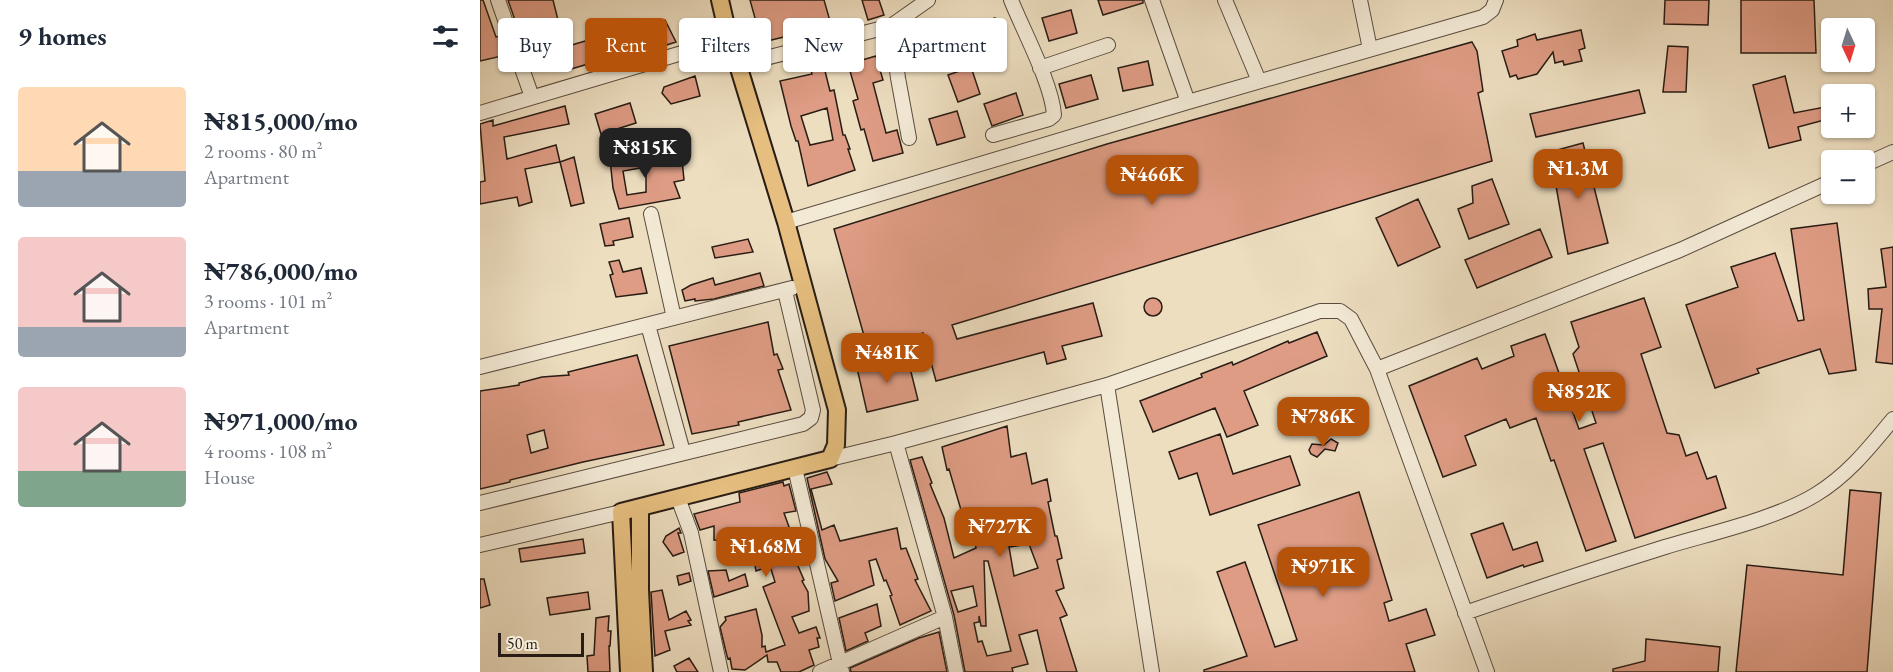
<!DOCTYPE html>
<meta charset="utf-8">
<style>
body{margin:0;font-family:"EB Garamond",serif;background:#f6f6f7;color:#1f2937;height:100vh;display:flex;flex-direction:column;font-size:22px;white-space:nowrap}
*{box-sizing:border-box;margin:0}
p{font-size:20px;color:#747a83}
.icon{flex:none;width:33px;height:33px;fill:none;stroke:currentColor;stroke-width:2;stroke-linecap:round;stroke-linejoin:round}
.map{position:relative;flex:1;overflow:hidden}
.sheet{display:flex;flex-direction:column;background:#fff;width:480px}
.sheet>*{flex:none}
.hud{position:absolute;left:18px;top:18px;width:570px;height:54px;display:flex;gap:12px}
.needle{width:39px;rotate:176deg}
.tools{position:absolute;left:1341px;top:18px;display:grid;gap:12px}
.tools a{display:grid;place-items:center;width:54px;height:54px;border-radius:6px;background:#fff;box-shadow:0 2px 4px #0004;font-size:30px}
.scale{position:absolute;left:18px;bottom:15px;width:86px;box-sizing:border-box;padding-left:6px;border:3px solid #281c14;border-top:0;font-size:16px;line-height:21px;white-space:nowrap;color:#281c14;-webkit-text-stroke:4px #f3ead6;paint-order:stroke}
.price{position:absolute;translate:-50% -51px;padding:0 14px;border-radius:12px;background:#b45309;color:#fff;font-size:20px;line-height:39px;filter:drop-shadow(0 2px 3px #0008)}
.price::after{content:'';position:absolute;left:50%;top:36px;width:18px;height:14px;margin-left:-9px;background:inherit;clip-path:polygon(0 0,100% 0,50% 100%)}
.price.current{background:#222;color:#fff}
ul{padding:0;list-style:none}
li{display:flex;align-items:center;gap:18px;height:150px;padding:0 18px}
li span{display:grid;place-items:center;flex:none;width:168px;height:120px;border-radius:6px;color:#555}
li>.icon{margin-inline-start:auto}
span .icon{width:72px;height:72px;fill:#fffc;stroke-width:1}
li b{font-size:26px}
h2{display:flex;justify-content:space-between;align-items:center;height:72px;padding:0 18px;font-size:26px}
.tag{padding:0 21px;border-radius:6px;background:#fff;box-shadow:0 2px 4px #0004;font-size:21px;line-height:54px}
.tag.current{background:#b45309;color:#fff}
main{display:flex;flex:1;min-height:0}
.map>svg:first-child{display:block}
</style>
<main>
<section class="sheet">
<h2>9 homes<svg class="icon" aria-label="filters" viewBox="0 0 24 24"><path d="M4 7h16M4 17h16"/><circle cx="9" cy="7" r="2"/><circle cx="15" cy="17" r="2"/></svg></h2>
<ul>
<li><span style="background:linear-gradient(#ffd9b3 70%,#9aa5b1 0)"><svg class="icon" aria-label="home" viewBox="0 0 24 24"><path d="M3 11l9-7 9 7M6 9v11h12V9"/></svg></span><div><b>₦815,000/mo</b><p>2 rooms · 80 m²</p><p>Apartment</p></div></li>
<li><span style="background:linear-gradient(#f6c9c9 75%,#9aa5b1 0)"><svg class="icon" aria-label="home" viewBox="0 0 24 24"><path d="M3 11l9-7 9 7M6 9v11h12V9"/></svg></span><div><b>₦786,000/mo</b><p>3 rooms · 101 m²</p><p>Apartment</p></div></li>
<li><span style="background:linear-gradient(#f6c9c9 70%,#7fa58c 0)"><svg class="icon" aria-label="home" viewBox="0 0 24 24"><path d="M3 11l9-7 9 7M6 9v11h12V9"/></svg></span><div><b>₦971,000/mo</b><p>4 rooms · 108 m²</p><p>House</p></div></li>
</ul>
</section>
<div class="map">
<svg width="1413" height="672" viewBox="0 0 1413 672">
<rect width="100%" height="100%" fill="#eddec0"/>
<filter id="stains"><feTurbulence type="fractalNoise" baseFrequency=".00333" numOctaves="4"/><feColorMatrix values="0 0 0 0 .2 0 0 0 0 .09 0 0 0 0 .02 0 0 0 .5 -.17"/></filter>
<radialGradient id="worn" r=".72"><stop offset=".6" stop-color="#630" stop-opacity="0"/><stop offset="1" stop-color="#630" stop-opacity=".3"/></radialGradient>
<path fill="#de9c84" stroke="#281c14" stroke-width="1.5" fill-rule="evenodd" d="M0 0H3L16 37 21 36 23 42 22 56 0 61Z
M28 0H73L84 44 47 55Z
M270 0H344L352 28 322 36 323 39 305 44 304 37 279 43 273 19 275 18Z
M382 0H399L404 15 388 20Z
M618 0H663V3L623 15Z
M1185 0H1229L1228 25 1184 24Z
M1261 0H1334L1336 53H1261Z
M591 10 597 33 569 41 562 18Z
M515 18 523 42 490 53 482 29Z
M185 20 196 42 177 48 174 42 171 43 169 36 149 39Z
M1101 30 1105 48 1099 50 1102 61 1084 65 1083 61 1075 63 1073 52 1057 74 1038 79 1036 75 1030 77 1022 51 1038 46 1037 40 1055 34 1057 40Z
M122 36 130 63 116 64 115 62 91 69 85 47Z
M461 36 468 61 435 70 427 46Z
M992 42 997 51 1003 91 998 93 1012 161 472 325 477 339 613 303 622 336 582 346 586 359 567 364 564 352 456 381 443 333 388 350 354 229 627 144Z
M1188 46 1208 47 1206 92H1183Z
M396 56 403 80 393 83 406 133 417 130 423 153 393 161 384 129 381 130 373 101 378 99 368 64Z
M668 61 673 85 643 91 638 68Z
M344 67 350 91 354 90 363 135H365L370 149H368L375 170 328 186 318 141H316L311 126 300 81 332 74 331 70ZM347 108 353 140 330 145 321 116Z
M491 67 500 94 478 102 468 75Z
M611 75 618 99 586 108 579 84Z
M215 76 220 96 191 104 182 93 184 87Z
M1305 76 1314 113 1345 107 1348 119 1318 127 1321 140 1289 148 1273 85Z
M1159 90 1165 113 1056 137 1050 114Z
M536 93 543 115 512 126 504 104Z
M150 103 156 123 121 134 115 114Z
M85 106 89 124 24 137 27 159 76 145 80 162 45 169 52 202 39 206 37 197 0 204V182L5 181 0 124 13 120V126Z
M477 111 485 137 457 145 449 119Z
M1103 143 1128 243 1088 254 1070 152Z
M186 148 188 166 202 160 204 180 194 182 200 198 139 209 133 188 130 159ZM166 167V192L147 195 143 171Z
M94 157 104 203 91 206 80 162Z
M1012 179 1029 224 989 239 978 209 993 203 992 186Z
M938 199 960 247 918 266 896 218Z
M149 218 153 237 133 241 134 245 125 246 120 224Z
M1357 223 1376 370 1349 374 1340 349 1277 369 1279 373 1235 388 1206 305 1258 287 1251 267 1295 253 1318 321 1324 320 1311 229Z
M1060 229 1072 257 997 288 985 260Z
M268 239 273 252 235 258 232 247Z
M1413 247V364L1396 362 1402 309H1389L1388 289 1406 287 1401 249Z
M139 260 143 272 161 268 167 293 136 297 130 275 133 274 129 262Z
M280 273 284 286 234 299 215 301V299L205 301 202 290 211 285 233 278 235 285Z
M664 307a9 9 0 1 1 18 0a9 9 0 1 1-18 0Z
M1164 298 1181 347 1161 354 1187 433 1199 435 1206 456 1217 452 1227 479 1236 476 1246 508 1155 538 1123 443 1104 449 1136 541 1106 551 1074 460 1071 461 1056 418 1030 428 1026 419 985 436 996 465 963 477 929 386 997 358 1002 369 1034 356 1031 346 1065 334 1099 429 1116 423 1093 354 1099 347 1091 322Z
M288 322 294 355 297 354 303 369 298 370 311 410 258 422 259 425 212 434 189 346Z
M837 332 847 356 764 391 778 425 747 437 735 408 673 432 660 401 722 377 721 374 752 362 753 365 808 341 809 343Z
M157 355 184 445 103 462 30 480V482L0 489V391L39 385V383L62 377 89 375 88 372ZM64 430 68 448 51 453 47 435Z
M427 356 438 400 387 412 377 368Z
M527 426 531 457 546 453 552 484 567 479 571 501 568 502 575 536H577L582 558 577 560 584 588 576 591 587 615 580 618 597 672H567L557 630 539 635 548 664 532 668 533 672H485L474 615 430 460 442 457 452 483 450 484 464 518 474 558 496 548 495 543 545 532 540 514 491 531 485 509 481 510 469 469 467 470 462 447ZM549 544 558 568 534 576 529 547ZM504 561H508L531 651 507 656 502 641 498 642 494 623 499 622V616L501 626H506ZM493 586 497 606 478 612 471 591Z
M740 434 753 474 810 456 820 485 730 515 717 473 699 479 689 452Z
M851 439 858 443 855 451 845 449 837 457 831 454 829 450 832 444 844 445Z
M347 472 352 484 331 489 342 530 354 525 360 541 417 528 421 549 426 548 438 579 435 580 451 611 420 625 410 596 412 595 406 580 404 581 396 559 389 561 394 585 355 601 351 583 358 581 345 559 327 478Z
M303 482 304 486 309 484 316 511 304 513 313 538 317 558 315 559 324 580 322 581 328 592 329 611 312 617 319 633 336 627 340 638H337L339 647 329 650 334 665 319 672H301L297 662H288L287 655 265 670 252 669 250 658 248 659 247 656 240 627 246 620 245 617 276 609 282 635V647L285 646 286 652 305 645 283 587 295 582 290 566 276 571 270 538 250 541 234 540V526L220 530 214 514 260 502 259 493Z
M1370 490 1401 493 1387 672H1256L1267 565 1363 575Z
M879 492 912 600 904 603 909 621 946 609 955 635 926 644 935 672H724V670L767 656 737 572 765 562 795 647 817 640 778 525Z
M1023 523 1033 550 1057 542 1063 561 1044 567 1043 565 1007 578 991 534Z
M199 528 201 533H198L204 552 193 556 183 542 186 536Z
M103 539 105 553 41 562 39 549Z
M246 570 249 581 265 574 268 586 234 597 228 571Z
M209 573 211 581 199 585 197 576Z
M0 579H4L10 605 0 608Z
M182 590 189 620 206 611 211 620 208 621 211 625 185 631 190 650 175 656 171 592Z
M108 592 110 609 70 615 67 598Z
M397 604 401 626 385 633 388 641 366 651 359 618Z
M129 616 128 631H131L130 646H129L130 672H108L107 656 114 655 116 618Z
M459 632 467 672H371L370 668 439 638Z
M1166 639 1240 647 1238 672H1133V669L1165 661Z
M209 658 218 672H197L194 666Z"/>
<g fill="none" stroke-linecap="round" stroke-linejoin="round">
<g stroke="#594c3f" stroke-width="16">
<path id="minor" d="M18 0 52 97
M672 0 708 102
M745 0 779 81
M880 0 890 49
M411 26 418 78 429 138
M258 65 411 26 448 0
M560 68 628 45
M0 113 249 39
M513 135 569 119 574 115C572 84 543 30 531 0
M1384 165 1413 152
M171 214 194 318
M306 222 708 102 1003 17 1012 10 1016 0
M168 325 203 452
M0 367 312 288
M897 369 1200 250 1352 181
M627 385 672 672
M416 443 465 617 476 672
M350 459 416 443 627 385 840 311H860L871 319 897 369 1007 672
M315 468 362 672
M198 498 211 533 241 672
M0 503 323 424 331 418 333 410 305 291
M0 545 141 512
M985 613C1051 590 1118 568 1185 547 1231 533 1295 519 1335 495 1368 475 1390 447 1413 419
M340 672 465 617"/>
</g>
<g stroke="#281c14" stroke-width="20">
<path id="major" d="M160 508V590L164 672
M149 672 141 512 350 459 356 445 357 410 306 222 258 65 249 39 240 0"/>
</g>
<use href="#minor" stroke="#f3ead6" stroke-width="14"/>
<use href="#major" stroke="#e6bf80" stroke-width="16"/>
</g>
<rect width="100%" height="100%" filter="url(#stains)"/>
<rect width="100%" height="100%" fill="url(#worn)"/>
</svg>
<div class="tools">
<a><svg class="needle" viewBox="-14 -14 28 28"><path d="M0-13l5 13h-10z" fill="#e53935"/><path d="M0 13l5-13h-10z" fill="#747a83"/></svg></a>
<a>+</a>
<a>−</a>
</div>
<div class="scale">50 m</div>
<b class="price current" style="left:165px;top:179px">₦815K</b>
<b class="price" style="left:1098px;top:200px">₦1.3M</b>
<b class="price" style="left:672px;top:206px">₦466K</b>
<b class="price" style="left:407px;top:384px">₦481K</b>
<b class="price" style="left:1099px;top:423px">₦852K</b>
<b class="price" style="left:843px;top:448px">₦786K</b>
<b class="price" style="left:520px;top:558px">₦727K</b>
<b class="price" style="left:286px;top:578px">₦1.68M</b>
<b class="price" style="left:843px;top:598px">₦971K</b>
<div class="hud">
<a class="tag">Buy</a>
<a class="tag current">Rent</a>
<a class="tag">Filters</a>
<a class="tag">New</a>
<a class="tag">Apartment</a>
</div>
</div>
</main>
